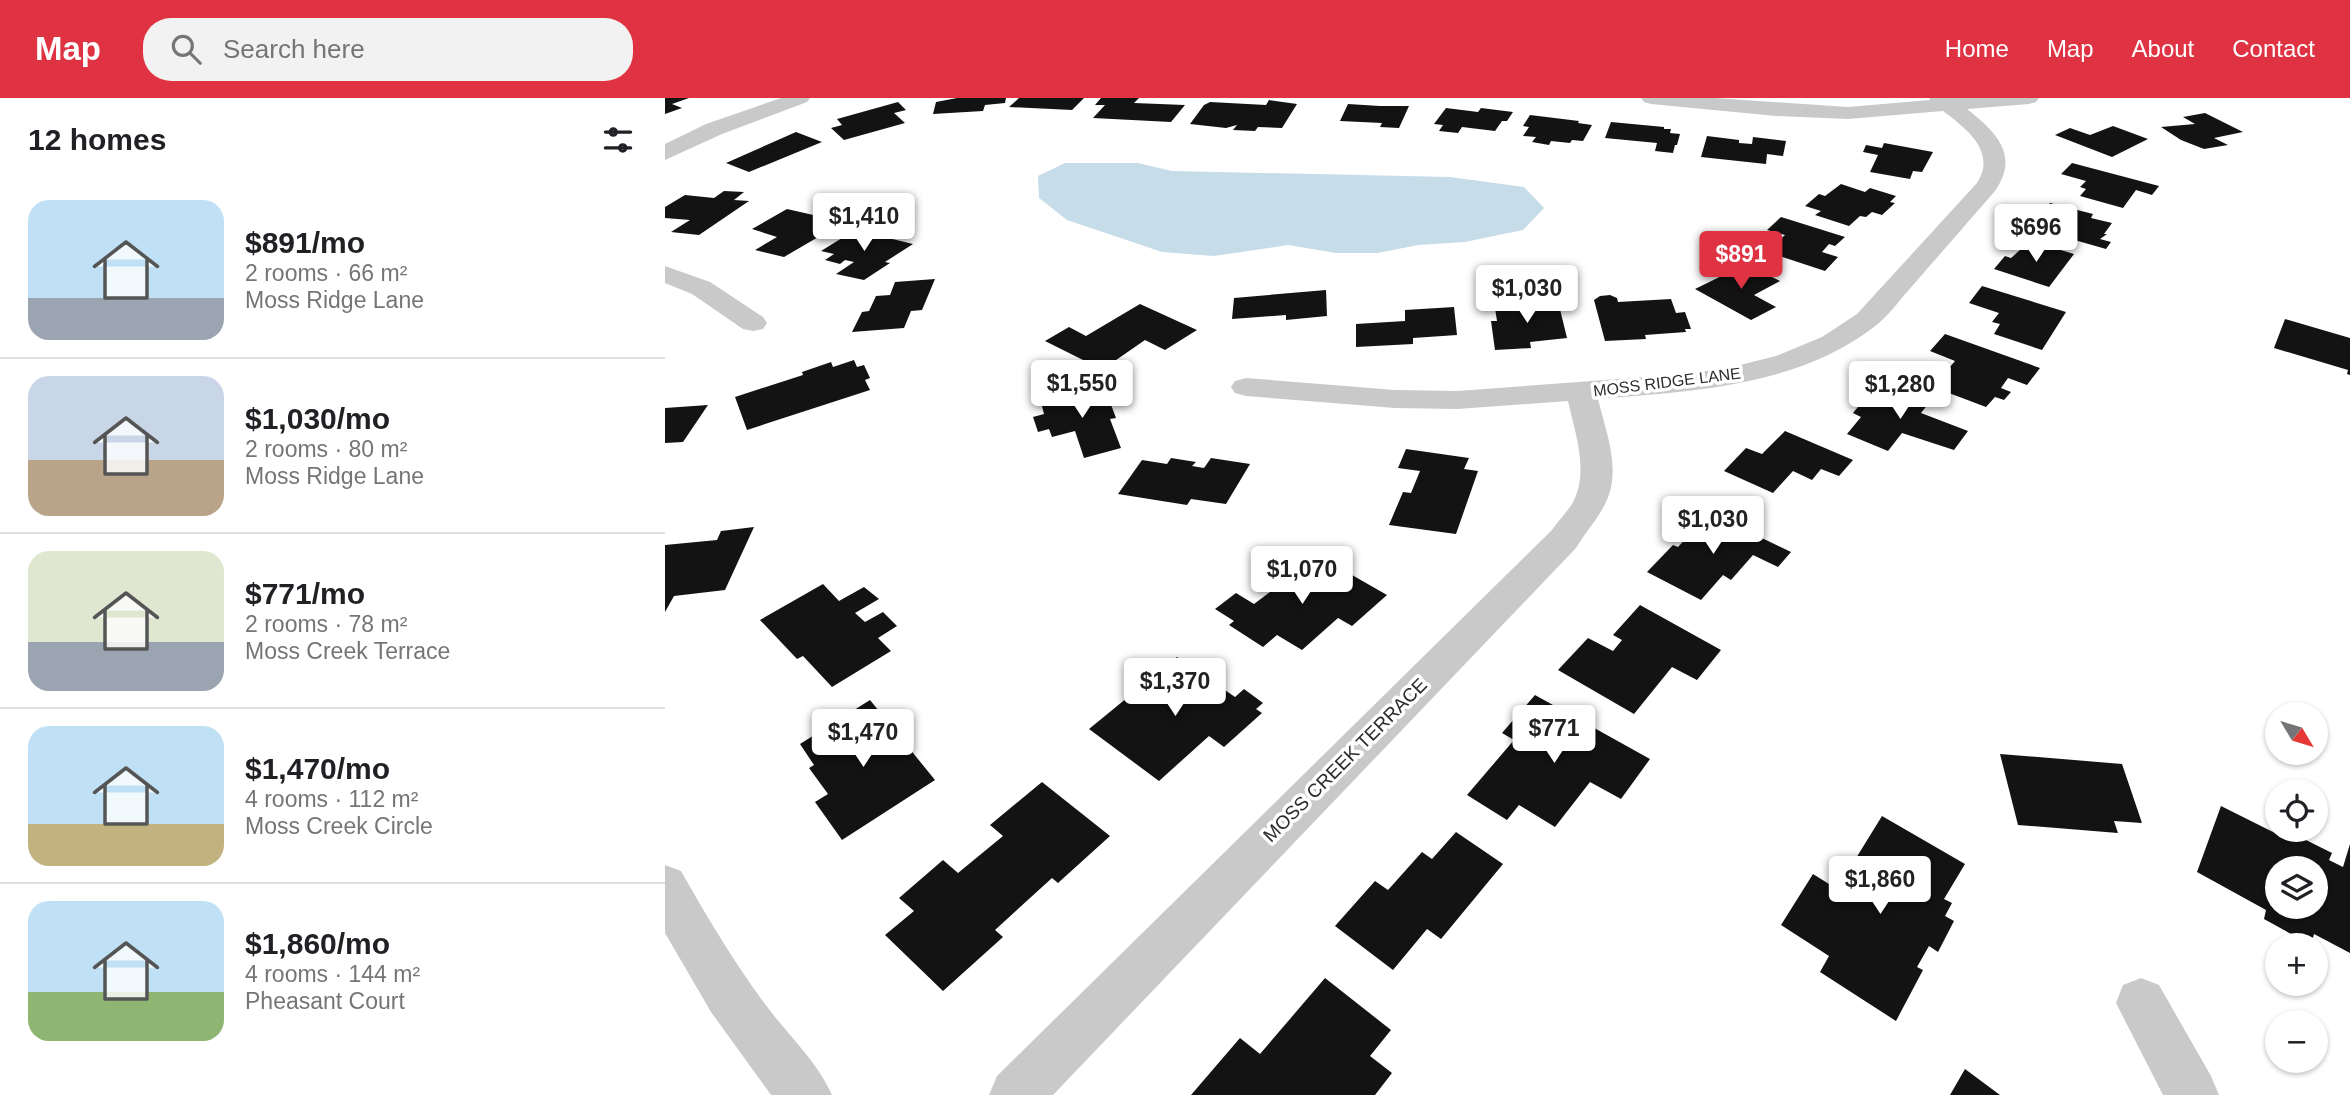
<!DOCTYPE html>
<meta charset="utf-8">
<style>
body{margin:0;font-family:Helvetica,sans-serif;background:#f2f2f2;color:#202124;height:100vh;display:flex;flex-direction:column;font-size:26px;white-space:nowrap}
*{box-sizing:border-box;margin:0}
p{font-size:23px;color:#757577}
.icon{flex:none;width:38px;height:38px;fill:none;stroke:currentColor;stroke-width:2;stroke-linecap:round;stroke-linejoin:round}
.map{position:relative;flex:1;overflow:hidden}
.side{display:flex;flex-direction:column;background:#fff;width:665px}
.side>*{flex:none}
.needle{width:46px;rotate:128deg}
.controls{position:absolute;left:1600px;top:604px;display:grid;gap:14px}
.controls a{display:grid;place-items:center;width:63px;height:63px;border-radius:50%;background:#fff;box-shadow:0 2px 5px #0004;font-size:35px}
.price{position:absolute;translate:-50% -60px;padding:0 16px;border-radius:7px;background:#fff;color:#222;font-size:23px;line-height:46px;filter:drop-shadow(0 2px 4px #0008)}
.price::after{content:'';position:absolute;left:50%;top:42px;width:21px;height:16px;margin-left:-10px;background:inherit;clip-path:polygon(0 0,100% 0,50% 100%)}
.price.current{background:#df3243;color:#fff}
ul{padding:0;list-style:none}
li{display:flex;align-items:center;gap:21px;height:175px;padding:0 28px}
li+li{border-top:2px solid #e0e0e0}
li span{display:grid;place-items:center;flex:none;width:196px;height:140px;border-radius:21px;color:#555}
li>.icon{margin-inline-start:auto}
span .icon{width:84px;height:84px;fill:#fffc;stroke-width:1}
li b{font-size:30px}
h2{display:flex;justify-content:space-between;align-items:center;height:84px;padding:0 28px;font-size:30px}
header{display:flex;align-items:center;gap:42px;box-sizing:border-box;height:98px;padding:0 35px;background:#df3243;color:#fff}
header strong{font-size:33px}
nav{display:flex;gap:38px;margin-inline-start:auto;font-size:24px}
.search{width:490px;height:63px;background:#f2f2f2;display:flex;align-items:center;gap:18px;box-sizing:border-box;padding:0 24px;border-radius:28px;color:#757577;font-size:26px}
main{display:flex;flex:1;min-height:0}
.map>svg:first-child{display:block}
</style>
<header>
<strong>Map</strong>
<div class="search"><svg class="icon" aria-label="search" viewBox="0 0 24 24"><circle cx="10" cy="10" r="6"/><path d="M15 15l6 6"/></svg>Search here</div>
<nav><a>Home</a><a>Map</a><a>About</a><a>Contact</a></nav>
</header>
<main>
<section class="side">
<h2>12 homes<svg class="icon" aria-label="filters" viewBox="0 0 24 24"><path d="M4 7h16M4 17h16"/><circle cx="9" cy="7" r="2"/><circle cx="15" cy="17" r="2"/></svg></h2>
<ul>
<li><span style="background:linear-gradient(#bfe0f5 70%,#9aa5b1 0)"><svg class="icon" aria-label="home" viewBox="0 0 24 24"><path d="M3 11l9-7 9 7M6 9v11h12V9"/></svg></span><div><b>$891/mo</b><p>2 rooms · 66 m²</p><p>Moss Ridge Lane</p></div></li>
<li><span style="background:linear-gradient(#c9d6e8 60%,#b9a48a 0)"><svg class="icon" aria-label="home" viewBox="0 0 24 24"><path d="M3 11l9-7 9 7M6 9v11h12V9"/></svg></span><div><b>$1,030/mo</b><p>2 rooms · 80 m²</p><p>Moss Ridge Lane</p></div></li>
<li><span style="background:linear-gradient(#dfe7d0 65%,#9aa5b1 0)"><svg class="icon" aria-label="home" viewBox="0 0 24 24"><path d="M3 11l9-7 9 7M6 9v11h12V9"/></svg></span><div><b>$771/mo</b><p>2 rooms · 78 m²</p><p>Moss Creek Terrace</p></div></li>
<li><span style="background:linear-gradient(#bfe0f5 70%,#c2b280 0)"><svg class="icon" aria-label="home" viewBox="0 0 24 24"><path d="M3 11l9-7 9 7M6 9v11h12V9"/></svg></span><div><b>$1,470/mo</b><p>4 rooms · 112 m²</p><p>Moss Creek Circle</p></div></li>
<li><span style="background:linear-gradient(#bfe0f5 65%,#8fb573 0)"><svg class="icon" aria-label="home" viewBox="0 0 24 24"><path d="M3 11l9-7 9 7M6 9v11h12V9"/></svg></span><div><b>$1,860/mo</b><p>4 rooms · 144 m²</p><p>Pheasant Court</p></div></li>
</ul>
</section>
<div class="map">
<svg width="1685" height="997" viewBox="0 0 1685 997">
<rect width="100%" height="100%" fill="#fff"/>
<path fill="#c6dce9" d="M400 65H473L507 73 785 79 859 89 879 110 858 132 800 144 753 147 713 155H671L623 147 549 158 497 154 402 122 374 100 373 78Z"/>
<path fill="#131313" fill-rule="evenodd" d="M0 0H24L7 6 17 10 0 16Z
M292 0H341L340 5 320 7 318 13 268 16 271 4Z
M354 0H419L407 12 344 9Z
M436 0H474L469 5 520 7 506 24 428 20 440 7H430Z
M604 2 632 6 617 30 593 29 590 33 568 32 572 27 561 30 525 26 539 7 545 4 601 7Z
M233 4 241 12 229 15 240 25 179 42 166 30 177 27 172 21Z
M683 6 715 8H744L734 30 715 29 717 25 675 23Z
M781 10 813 14 816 10 848 14 842 23H837L830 33 797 29 793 35 774 33 778 27 769 26Z
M1540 15 1578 34 1549 40 1563 47 1539 51 1516 42 1496 29 1530 26 1518 19Z
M865 17 914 23 913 25 927 27 918 43 907 42 905 45 886 43 884 47 867 44 871 39 858 38 864 29 858 28Z
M946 24 999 29V31H1006L1005 35 1015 36 1012 47H1010L1008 55 990 53 992 45 940 40Z
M1448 28 1483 41 1447 59 1390 37 1405 30 1425 37Z
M131 34 157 44 84 74 61 65Z
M1042 38 1074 42V45L1087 46 1088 39 1121 43 1118 58 1102 56 1101 66 1036 59Z
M1219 45 1268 54 1257 74 1248 73 1245 81 1205 74 1213 57 1198 54 1201 47 1217 50Z
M1407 65 1494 88 1487 97 1471 92 1458 110 1415 98 1421 91 1415 89 1421 83 1396 76Z
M1176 86 1200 94 1205 90 1231 98 1225 104 1230 105 1217 117 1207 114 1201 119 1195 118 1184 128 1150 117 1156 113 1140 108 1154 96 1160 98Z
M59 93 79 94 69 102 84 103 34 137 6 134 25 122 0 120V109L20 97 49 100Z
M1385 105 1428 116 1426 120 1447 125 1439 136H1442L1435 141 1446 144 1441 151 1378 133 1385 122 1390 124 1393 120 1377 115Z
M122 111 179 124 119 159 90 152 112 139 87 131Z
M1116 119 1180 139 1170 148 1164 146 1157 154 1173 159 1160 173 1102 154 1120 137 1102 132Z
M190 132 248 146 220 164 225 165 199 182 171 176 189 164 180 162 175 166 160 162 169 156 156 153Z
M1365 143 1409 156 1384 189 1329 171 1340 158 1346 160Z
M1081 166 1115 183 1089 197 1111 209 1086 222 1030 191Z
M270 181 257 212 246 213 239 230 187 234 197 214 204 213 211 198 225 197 230 184Z
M1317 188 1401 214 1377 252 1329 236 1335 226 1327 224 1334 215 1304 205Z
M661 192 662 218 621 222V217L567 221 569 200Z
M945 197 952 200 953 204 1006 201 1011 215 1020 214 1026 231H1020L1021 234 980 237 981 241 940 243 929 202 935 198Z
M893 203 902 240 865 244 866 250 830 252 826 223H832L830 210Z
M475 206 532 232 500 252 480 242 441 269 427 262 422 264 380 243 404 229 421 238Z
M789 209 792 237 748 240V246L691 249V226L740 223V212Z
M1620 221 1685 240V277L1682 276 1683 272 1609 250Z
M1280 236 1375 270 1362 287 1343 280 1336 290 1346 294 1339 302 1330 299 1321 309 1268 289 1290 263 1265 253Z
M189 262 192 269 199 267 205 280 200 282 205 292 82 332 70 299 138 277 137 274 166 264 168 269Z
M1211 287 1263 306 1256 315 1303 333 1289 352 1237 335 1223 353 1182 336 1196 319 1188 315Z
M439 288 451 320 445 321 456 350 419 360 410 333 387 339 384 331 373 334 368 319 379 316 376 304Z
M43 307 18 344 0 345V310Z
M1120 333 1188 362 1174 378 1156 371 1147 382 1128 373 1108 395 1059 373 1081 350 1097 356Z
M741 351 804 360 799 371 813 373 791 436 724 427 738 394 746 395 755 373 733 370Z
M506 360 531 364 527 368 539 370 546 360 585 366 561 406 526 401 522 407 453 396 477 362 502 366Z
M1045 415 1126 454 1113 469 1088 457 1066 482 1058 477 1036 502 982 474 1008 447 1013 449Z
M89 429 60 492 9 498 0 514V447L52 442 56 433Z
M666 465 722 497 687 528 673 520 637 552 612 537 598 549 564 527 569 523 550 511 571 495 589 506 609 491 597 484 614 470 631 480 646 468 657 474Z
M158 486 174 503 199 489 214 501 190 515 200 524 218 514 232 528 213 540 226 553 167 589 138 558 132 561 95 522Z
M975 507 1056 552 1032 582 1007 569 969 616 893 572 923 540 948 553 957 542 948 537Z
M512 559 570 599 579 591 598 605 591 611 597 615 559 649 544 638 494 683 424 631Z
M870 597 985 661 956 701 925 684 890 729 854 707 842 722 802 697 849 642 837 635Z
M205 602 270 682 177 742 150 704 163 696 144 670 149 667 135 646Z
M1335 656 1457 666 1477 725 1449 723 1453 735 1353 727Z
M377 684 445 738 393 785 387 780 330 832 338 839 278 893 220 837 249 813 234 800 278 762 293 775 338 738 325 727Z
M1556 708 1626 743 1627 735 1667 755 1664 762 1678 769 1685 746V855L1649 836 1646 847 1599 821 1601 812 1532 774ZM1612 770H1650V808H1612Z
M1217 718 1300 766 1279 801 1287 805 1280 818 1289 823 1273 854 1264 848 1252 869 1258 872 1231 923 1155 874 1164 858 1116 827 1148 776 1172 791Z
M791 734 838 766 776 841 762 831 728 872 670 828 710 783 723 792 757 754 767 761Z
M660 880 726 932 705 958 727 975 710 997H526L575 940 595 956Z
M1300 971 1335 997H1285Z"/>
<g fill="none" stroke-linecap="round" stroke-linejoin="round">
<path fill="#c9c9c9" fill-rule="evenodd" d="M116 0H145L142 4 57 36 0 62V46L41 26Z
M976 0H1050L1183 9 1265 2 1264 0H1374L1371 4 1364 6 1302 11C1331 34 1355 57 1330 93 1303 124 1276 155 1249 186 1236 200 1224 218 1209 229 1131 289 1027 293 933 301 941 335 958 374 939 408 931 423 920 435 911 450L388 997H324L332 978 887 432C893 423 901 415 907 406 925 375 910 335 903 303L792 311 730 310 581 298 570 295 566 289 570 283 581 280 730 292 792 293 1021 276 1067 269 1111 258 1157 239 1192 216 1312 85C1332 54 1302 31 1278 13L1183 21 1111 18 986 6 979 4Z
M0 168 45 184 98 219 102 225 98 231 88 233 78 231 27 196 0 185Z
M0 767 16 773C42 819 69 864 100 906 122 936 152 963 167 997H106L46 914 0 835Z
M1476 880 1494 887 1546 978 1554 997H1498L1451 905 1458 887Z"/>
</g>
<g text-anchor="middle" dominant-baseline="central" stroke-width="7" stroke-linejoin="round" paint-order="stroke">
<g font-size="16" fill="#2c2c2c" stroke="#fff">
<text transform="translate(1002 284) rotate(-7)">MOSS RIDGE LANE</text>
</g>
<g font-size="19" fill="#2c2c2c" stroke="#fff">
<text transform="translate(680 662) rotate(-45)">MOSS CREEK TERRACE</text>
</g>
</g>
</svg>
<div class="controls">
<a><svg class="needle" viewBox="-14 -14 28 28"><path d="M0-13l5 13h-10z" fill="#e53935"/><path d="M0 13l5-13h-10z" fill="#757577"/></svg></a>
<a><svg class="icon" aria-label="locate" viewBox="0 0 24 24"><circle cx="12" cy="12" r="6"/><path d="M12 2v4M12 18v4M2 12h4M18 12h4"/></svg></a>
<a><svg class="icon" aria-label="layers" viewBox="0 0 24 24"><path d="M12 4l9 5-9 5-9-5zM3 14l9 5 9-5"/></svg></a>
<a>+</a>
<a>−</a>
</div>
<b class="price" style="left:199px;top:155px">$1,410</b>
<b class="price" style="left:1371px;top:166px">$696</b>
<b class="price current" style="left:1076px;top:193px">$891</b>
<b class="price" style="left:862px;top:227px">$1,030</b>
<b class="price" style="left:417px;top:322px">$1,550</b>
<b class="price" style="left:1235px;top:323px">$1,280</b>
<b class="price" style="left:1048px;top:458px">$1,030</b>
<b class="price" style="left:637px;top:508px">$1,070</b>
<b class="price" style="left:510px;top:620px">$1,370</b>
<b class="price" style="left:889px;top:667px">$771</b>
<b class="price" style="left:198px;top:671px">$1,470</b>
<b class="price" style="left:1215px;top:818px">$1,860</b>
</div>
</main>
